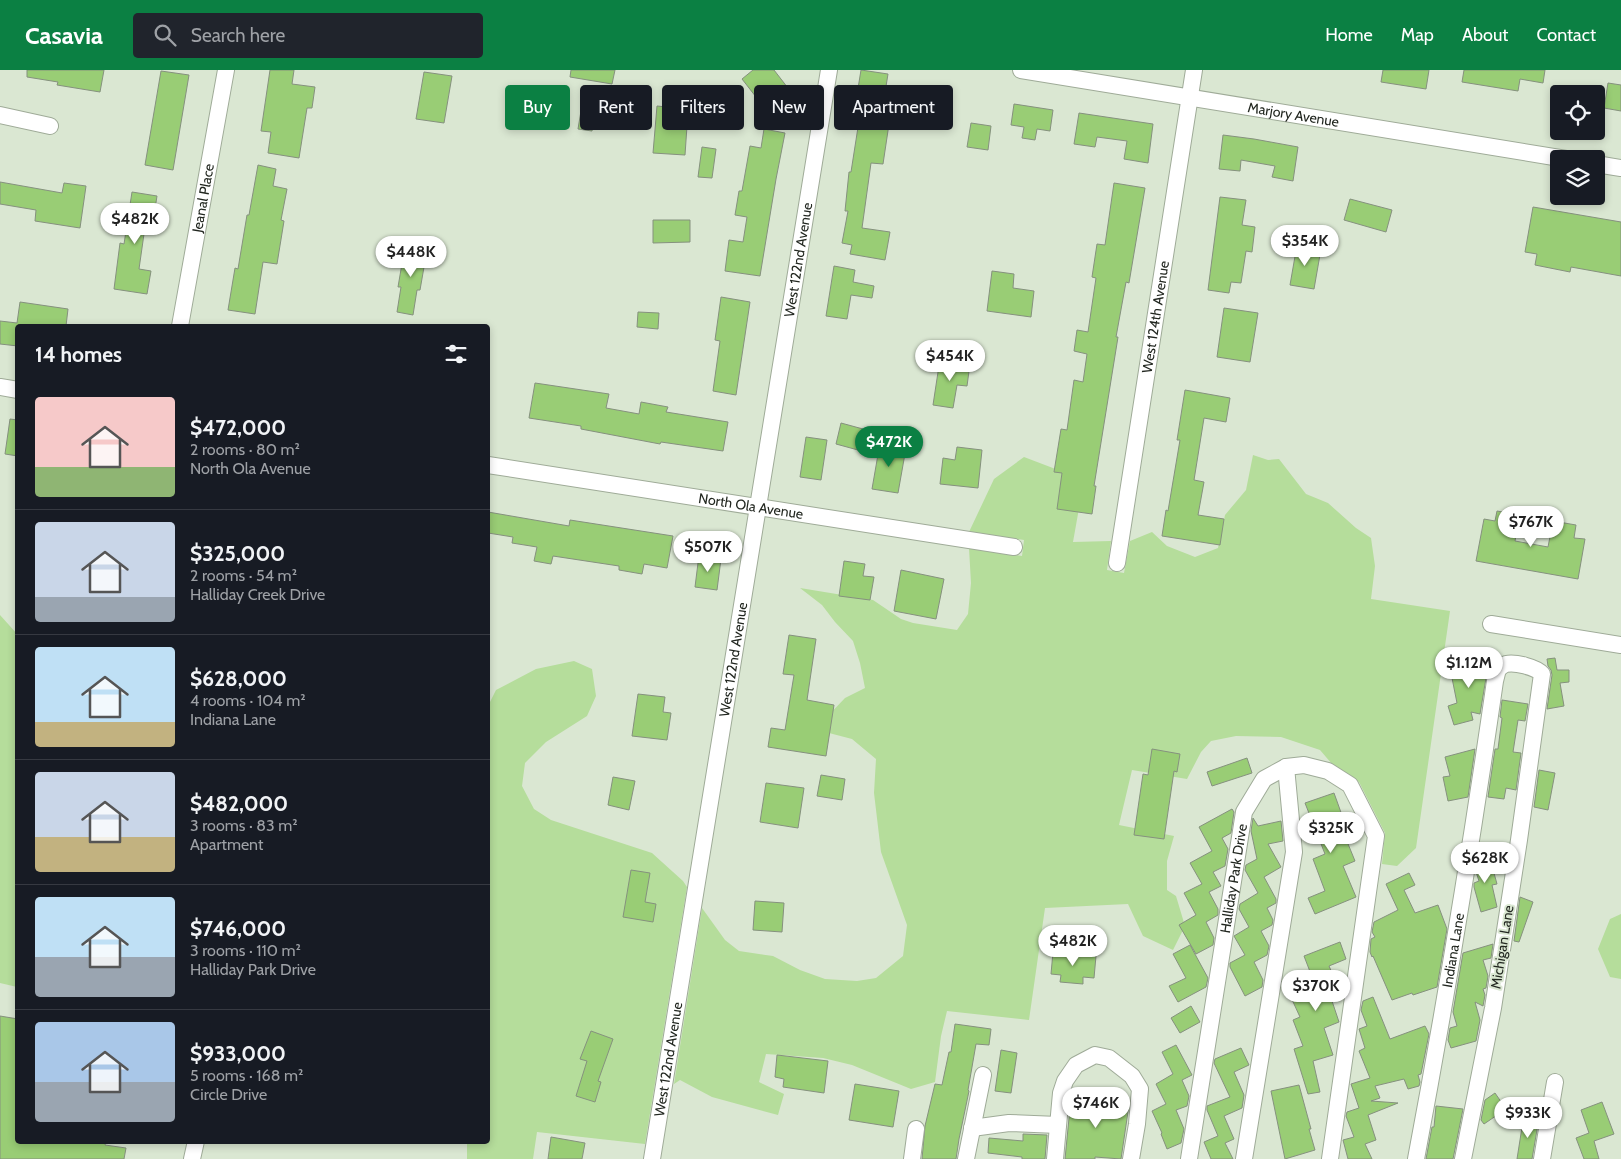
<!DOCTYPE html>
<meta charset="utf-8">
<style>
body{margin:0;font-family:Cabin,sans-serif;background:#20242c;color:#f1f3f6;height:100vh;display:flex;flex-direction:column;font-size:19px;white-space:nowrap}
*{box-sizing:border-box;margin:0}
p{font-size:16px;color:#9ea1a6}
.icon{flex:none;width:28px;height:28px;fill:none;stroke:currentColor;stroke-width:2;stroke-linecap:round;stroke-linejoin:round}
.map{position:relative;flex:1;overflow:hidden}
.panel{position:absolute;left:15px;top:254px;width:475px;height:820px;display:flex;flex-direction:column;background:#171b24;border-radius:5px;box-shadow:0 2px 8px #0003}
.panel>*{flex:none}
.banner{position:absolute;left:505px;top:15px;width:475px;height:45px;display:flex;gap:10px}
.tools{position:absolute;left:1550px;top:15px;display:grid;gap:10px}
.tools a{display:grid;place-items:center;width:55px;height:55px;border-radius:5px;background:#171b24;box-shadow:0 2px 8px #0003;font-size:25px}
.price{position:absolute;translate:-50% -42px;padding:0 11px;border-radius:18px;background:#fff;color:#222;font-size:16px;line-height:32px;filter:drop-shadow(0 1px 2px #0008)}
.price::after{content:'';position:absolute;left:50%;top:30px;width:15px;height:11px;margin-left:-8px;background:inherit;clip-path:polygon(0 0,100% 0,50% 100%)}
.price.selected{background:#0b8043;color:#fff}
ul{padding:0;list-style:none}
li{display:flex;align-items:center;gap:15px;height:125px;padding:0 20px}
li+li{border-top:1px solid #363941}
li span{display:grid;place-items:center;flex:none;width:140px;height:100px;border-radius:5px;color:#555}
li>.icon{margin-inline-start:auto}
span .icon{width:60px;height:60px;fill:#fffc;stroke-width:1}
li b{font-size:21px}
h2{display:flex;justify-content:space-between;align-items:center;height:60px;padding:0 20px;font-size:21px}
.chip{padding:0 18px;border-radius:5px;background:#171b24;box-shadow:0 2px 8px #0003;font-size:18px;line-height:45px}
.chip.selected{background:#0b8043;color:#fff}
header{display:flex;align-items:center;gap:30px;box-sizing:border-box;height:70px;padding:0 25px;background:#0b8043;color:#fff}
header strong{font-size:24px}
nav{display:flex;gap:28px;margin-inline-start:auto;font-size:18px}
.search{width:350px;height:45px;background:#20242c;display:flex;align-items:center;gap:12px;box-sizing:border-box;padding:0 18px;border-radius:5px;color:#9ea1a6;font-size:19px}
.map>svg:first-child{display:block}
</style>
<header>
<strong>Casavia</strong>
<div class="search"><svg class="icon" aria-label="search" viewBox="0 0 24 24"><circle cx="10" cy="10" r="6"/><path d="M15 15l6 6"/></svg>Search here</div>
<nav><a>Home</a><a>Map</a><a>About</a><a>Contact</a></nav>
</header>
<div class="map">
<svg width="1621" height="1089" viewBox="0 0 1621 1089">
<rect width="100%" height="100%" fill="#dae7d2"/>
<path fill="#b5dd9b" d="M1253 385 1268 390 1279 389 1306 424 1328 433 1356 458 1371 468 1375 496 1371 529 1450 541 1416 778 1397 796 1382 794 1385 763 1359 712 1332 694 1320 680 1281 667 1236 666 1211 671 1201 682 1187 709 1132 700 1119 755 1174 766 1167 791V820L1176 826 1185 856 1173 880 1143 866 1128 834 1045 838 1029 950 947 941 941 966 935 1012 911 1019 852 995 823 988 766 984 759 1012 784 1024 778 1045 712 1027 680 1010 674 1014 702 838 725 870 739 881 773 886 800 900 825 909 857 911 876 908 903 886 907 855 881 782 874 723 876 689 852 669 829 663 823 651 845 628 865 618 860 593 853 571 835 552 822 535 800 518 873 530 901 549 913 553 957 560 968 544 971 513 969 478 1022 486 1024 470 969 462 994 409 1024 387 1066 403 1081 427 1073 472 1111 471 1107 500 1124 503 1130 471 1152 462 1167 476 1195 487 1218 478 1225 445 1246 420Z
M0 545 18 565 17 917 0 913Z
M574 591 592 599 596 626 587 646 546 672 525 693 522 716 534 739 551 750 652 783 683 811 687 817 645 1074 537 1062 533 1089H467V1071H488V636L496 620 536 599Z
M1621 844V909L1610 907 1598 879 1610 849Z"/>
<path fill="#99cd75" stroke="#85917e" d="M27 0H104L100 22 57 15 58 12 27 7Z
M270 0H294L292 14 315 17 312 38H307L299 88 268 83 271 62 261 61Z
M571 0H615L612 14 570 7Z
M753 0H774L791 22 767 41 742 9Z
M861 0 888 4 880 53 889 54 883 94 871 93 862 158 890 162 885 190 850 184 852 175 842 173 848 141H845L849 102H851L861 38 855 37Z
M1383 0H1429L1426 19 1381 12Z
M1464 0H1545L1543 13 1520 9 1518 21 1462 12Z
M161 1 189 5 173 100 145 95Z
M424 2 452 6 444 53 416 49Z
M1608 13 1621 15V41L1604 38Z
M668 25 689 27 685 85 653 83 657 36 667 37Z
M1014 34 1053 40 1050 61 1037 59 1035 70 1022 68 1024 57 1011 55Z
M582 35 596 37 592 61 578 59Z
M1079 43 1153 54 1148 93 1124 89 1127 71 1097 67 1095 77 1074 74Z
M971 53 991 56 988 80 967 77Z
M764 59 785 63 776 109 760 206 725 201 729 170 743 172 747 147 735 145 739 121H742L750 76 761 78Z
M1223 65 1254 69 1298 77 1293 111 1272 107 1275 96 1241 90 1240 101 1219 99Z
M702 77 716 79 712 108 698 107Z
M258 95 276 99 273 116 287 119 281 150 284 151 277 194 263 192 255 244 228 240 235 198 238 199 247 145H249Z
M0 112 62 123 64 113 86 116 80 158 35 151 36 140 0 134Z
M1114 113 1145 118 1129 213 1126 212 1116 267H1118L1094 416H1096L1092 444 1057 439 1062 403 1054 402 1061 359 1067 360 1074 310 1083 312 1087 284 1074 281 1077 260 1088 262 1096 208 1092 207 1097 174 1105 175Z
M132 122 157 126 152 158 145 157 139 199 151 201 147 224 114 219 120 173 124 174Z
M1220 127 1246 130 1242 155 1255 157 1252 182 1246 181 1241 213 1231 212 1229 223 1208 220Z
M1350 129 1392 140 1386 162 1344 150Z
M1533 137 1621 152V206L1571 197 1570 202 1535 195 1537 184 1525 182Z
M653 150H690V172L653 173Z
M1297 175 1321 179 1314 219 1290 215Z
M405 176 427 180 420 220H417L413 245 397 242 401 217H398Z
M834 196 855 200 853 212 874 216 872 228 851 225 847 249 826 246Z
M992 201 1014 204 1013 218 1034 221 1031 247 987 241Z
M721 227 750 232 736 325 713 321 720 271 715 270Z
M20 232 68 239 66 256H18V276L0 274V251L17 253Z
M1224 238 1258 243 1250 292 1217 287Z
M638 242 659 243 658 259 637 257Z
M940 289 970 294 967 316 957 315 953 338 933 335Z
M535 313 609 324 606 338 639 344 641 332 668 337 666 342 728 352 723 381 661 372 660 374 581 359V356L529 348Z
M1185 320 1230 328 1226 352 1204 348 1194 410 1204 412 1198 445 1224 449 1220 475 1162 466 1166 440 1168 441 1180 370H1177Z
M10 349 18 350V386L5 384Z
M841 353 863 359 858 380 836 374Z
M806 367 827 370 821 410 800 407Z
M880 373 906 378 898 423 872 419Z
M957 377 982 380 978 418 940 414 943 388 955 390Z
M1497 441 1520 445 1515 471 1548 477 1553 451 1576 455 1574 468 1585 469 1578 509 1476 491 1484 449 1495 451Z
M488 442 569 456 570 450 673 466 667 498 644 494 642 504 619 500V496L553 486 551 494 534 491 537 477 512 473 513 467 488 463Z
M699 485 721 489 717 520 695 517Z
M844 491 865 494 863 506 874 507 870 530 839 526Z
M901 500 944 509 936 549 894 541Z
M789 565 816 569 807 630 834 635 826 686 768 677 771 658 785 660 794 605 783 604Z
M1463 584 1486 588 1484 600 1486 608 1480 644 1471 642 1473 650 1454 655 1448 636 1457 633 1452 608 1459 606Z
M1555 588 1557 600H1569V612L1560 613 1564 636 1547 639 1552 605 1551 600 1548 596 1547 589Z
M638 624 665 627 663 642 671 643 667 670 632 666Z
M1502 630 1528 634 1525 651 1518 650 1513 682 1521 683 1516 720 1506 718 1504 729 1488 727 1495 679H1498L1502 648 1500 647Z
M1152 679 1180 684 1177 702 1174 701 1164 769 1134 765 1143 704 1148 705Z
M1475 679 1468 727 1448 731 1443 707 1450 706 1445 687Z
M1247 688 1252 703 1212 716 1207 702Z
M1539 700 1555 703 1548 740 1534 737Z
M821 705 845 709 842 730 817 726Z
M613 707 635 711 629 740 608 735Z
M766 713 804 718 798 758 760 752Z
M1334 723 1348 762 1344 764 1355 791 1343 796 1356 827 1315 844 1308 828 1325 821 1313 789 1325 784 1305 733Z
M1232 739 1234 742 1231 763 1222 768 1228 779 1225 796 1213 802 1221 816 1209 822 1218 839V845L1206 852 1214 868 1213 875 1196 884 1179 855 1196 845 1184 823 1202 814 1190 793 1212 781 1199 757Z
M1253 748 1258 756 1281 751 1283 771 1268 774 1281 797 1264 807 1276 829V833L1267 838 1273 850 1272 855 1261 861 1269 876 1267 885 1254 892 1263 910 1262 917 1245 926 1230 897V893L1245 885 1234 866 1249 857 1239 839 1240 834 1258 823 1245 800 1246 795 1257 789 1251 761Z
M1489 785 1497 814 1492 815 1497 837 1481 842 1474 817V813L1479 811 1476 802 1478 788Z
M631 800 650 803 645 832 656 834 653 852 623 847Z
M1409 803 1415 815 1404 820 1415 843 1438 835 1447 859 1437 917 1413 925 1412 923 1392 930 1373 886 1372 887 1370 882 1371 869 1375 867 1372 862 1374 852 1398 840 1386 814Z
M1520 827 1533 832 1519 872 1514 871Z
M755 831 784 833 782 862 753 860Z
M1340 872 1346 889 1329 896 1340 921 1330 925 1339 952 1324 958 1333 985 1313 991 1320 1022 1308 1024 1294 979 1303 976 1293 950 1300 947 1289 923 1314 912 1304 886Z
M1493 874 1491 888 1483 890 1488 906 1486 918 1483 919 1485 925 1483 936 1475 932 1480 950 1476 971 1451 978 1448 970 1450 958 1457 956 1453 942 1463 883Z
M1190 875 1208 908 1206 917 1178 932 1169 916 1186 908 1173 884Z
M1053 882 1096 886 1094 908 1083 907V914L1060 912 1061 905 1051 904Z
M1373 927 1390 969 1425 956 1429 964 1421 1004 1418 1005 1420 1012 1419 1016 1408 1019 1404 1009 1375 1016 1380 1028 1371 1031 1398 1033 1368 1045 1376 1070 1365 1074 1372 1089H1348L1343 1070 1354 1067 1346 1046 1347 1042 1359 1038 1351 1014 1370 1008 1359 981 1365 978 1359 959 1367 956 1361 940 1363 931Z
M1191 936 1200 952 1180 963 1171 948Z
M0 946 18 949V1071H106L105 1075 126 1078 124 1089H0Z
M955 954 991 959 989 975 976 974 968 1020 969 1021 959 1069 956 1089H922L925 1056 935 1014 942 1015 949 982H951Z
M591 961 613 969 598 1011 601 1012 595 1032 576 1026 587 991 580 989Z
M1176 975 1192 1005 1182 1010 1189 1026 1187 1036 1176 1040 1184 1059 1181 1073 1167 1079 1161 1064 1162 1063 1152 1041 1166 1034 1156 1014 1173 1004 1162 982Z
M1241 978 1249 995 1234 1002 1244 1025 1242 1038 1224 1046 1234 1069 1225 1073 1233 1089H1211L1204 1072 1218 1066 1207 1040V1036L1230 1027 1214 993 1215 989Z
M1001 980 1017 983 1011 1023 995 1021Z
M777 985 828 991 824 1023 783 1017 784 1009 775 1007Z
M855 1014 899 1021 893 1057 849 1050Z
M1299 1015 1311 1059H1309L1315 1080 1285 1089 1271 1021Z
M1495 1023 1506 1039 1484 1054 1481 1050 1485 1030Z
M1071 1028 1102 1029 1129 1035 1121 1089 1095 1087V1089H1065Z
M1602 1032 1614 1064 1594 1071 1599 1089H1584L1576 1068 1589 1063 1581 1040Z
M1436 1036 1463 1039 1453 1089H1426L1432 1057H1434Z
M1536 1047 1538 1054 1532 1089H1517L1523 1051Z
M1023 1064 1047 1065 1045 1089H1022V1087L988 1083 989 1068 1023 1071Z
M551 1067 585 1073 582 1089H548Z"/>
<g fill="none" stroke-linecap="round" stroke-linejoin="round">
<g stroke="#9fab98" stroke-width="18">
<g id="street">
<path id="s1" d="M1021 0 1566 89"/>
<path d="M0 45 50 56"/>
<path d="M1596 94 1621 98"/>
<path id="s2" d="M180 256 226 0"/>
<path d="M0 317 18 320"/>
<path id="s3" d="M488 395 1014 477"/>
<path id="s4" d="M1117 493 1194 0"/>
<path d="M1491 554 1621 575"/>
<path d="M972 1058 1009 1053 1058 1055"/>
<path d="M192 1089 196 1071"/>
<path id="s5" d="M652 1089 829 0"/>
<path d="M912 1089 916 1059"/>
<path d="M966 1089 983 1005"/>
<path d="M1055 1089 1061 1023 1065 1011 1076 995 1095 985 1109 988 1132 1006 1140 1019 1137 1054 1131 1089"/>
<path id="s6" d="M1189 1089 1244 742 1264 709 1286 697 1304 695 1328 701 1350 715 1376 766 1330 1089"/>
<path d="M1244 1089 1294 782 1286 697"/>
<path id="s7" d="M1416 1089C1446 930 1472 771 1495 611L1498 599C1501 597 1503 595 1506 594 1515 592 1536 597 1542 604L1519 770 1493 938 1463 1089"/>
<path d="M1542 1089 1555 1012"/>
</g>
</g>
<use href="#street" stroke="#fff" stroke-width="16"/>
</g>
<g text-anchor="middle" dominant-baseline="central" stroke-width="4" stroke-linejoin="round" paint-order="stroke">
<g font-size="14" fill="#222720" stroke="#dae7d2">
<text stroke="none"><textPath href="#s1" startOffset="276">Marjory Avenue</textPath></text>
<text stroke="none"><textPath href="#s2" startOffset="130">Jeanal Place</textPath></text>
<text stroke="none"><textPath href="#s5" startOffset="911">West 122nd Avenue</textPath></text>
<text stroke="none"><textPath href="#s4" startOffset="249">West 124th Avenue</textPath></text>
<text stroke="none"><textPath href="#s3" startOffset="266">North Ola Avenue</textPath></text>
<text stroke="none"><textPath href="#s5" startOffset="506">West 122nd Avenue</textPath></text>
<text stroke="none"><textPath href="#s6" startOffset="284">Halliday Park Drive</textPath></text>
<text transform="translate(1502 877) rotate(-81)">Michigan Lane</text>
<text stroke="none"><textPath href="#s7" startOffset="212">Indiana Lane</textPath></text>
<text stroke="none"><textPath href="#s5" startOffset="101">West 122nd Avenue</textPath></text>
</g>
</g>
</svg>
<div class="tools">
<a><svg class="icon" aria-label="locate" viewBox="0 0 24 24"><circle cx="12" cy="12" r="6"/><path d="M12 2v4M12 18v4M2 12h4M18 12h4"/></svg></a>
<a><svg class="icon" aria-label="layers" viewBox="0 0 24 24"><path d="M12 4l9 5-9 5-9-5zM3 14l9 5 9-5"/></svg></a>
</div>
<b class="price" style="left:135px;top:175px">$482K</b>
<b class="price" style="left:1305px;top:197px">$354K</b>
<b class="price" style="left:411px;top:208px">$448K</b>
<b class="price" style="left:950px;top:312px">$454K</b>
<b class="price selected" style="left:889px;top:398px">$472K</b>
<b class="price" style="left:1531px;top:478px">$767K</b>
<b class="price" style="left:708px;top:503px">$507K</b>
<b class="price" style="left:1469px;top:619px">$1.12M</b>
<b class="price" style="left:1331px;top:784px">$325K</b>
<b class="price" style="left:1485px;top:814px">$628K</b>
<b class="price" style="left:1073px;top:897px">$482K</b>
<b class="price" style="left:1316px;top:942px">$370K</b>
<b class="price" style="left:1096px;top:1059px">$746K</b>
<b class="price" style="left:1528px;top:1069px">$933K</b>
<div class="banner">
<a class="chip selected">Buy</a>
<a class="chip">Rent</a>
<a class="chip">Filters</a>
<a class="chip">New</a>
<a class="chip">Apartment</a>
</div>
<section class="panel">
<h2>14 homes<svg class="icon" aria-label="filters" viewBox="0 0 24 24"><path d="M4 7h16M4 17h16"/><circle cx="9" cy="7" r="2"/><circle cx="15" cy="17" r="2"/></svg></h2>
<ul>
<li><span style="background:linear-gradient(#f6c9c9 70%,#8fb573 0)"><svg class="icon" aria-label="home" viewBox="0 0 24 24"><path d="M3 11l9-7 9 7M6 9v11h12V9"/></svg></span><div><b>$472,000</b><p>2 rooms · 80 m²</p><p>North Ola Avenue</p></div></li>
<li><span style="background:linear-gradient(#c9d6e8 75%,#9aa5b1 0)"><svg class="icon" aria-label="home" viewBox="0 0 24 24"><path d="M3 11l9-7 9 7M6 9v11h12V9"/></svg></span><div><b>$325,000</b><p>2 rooms · 54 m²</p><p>Halliday Creek Drive</p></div></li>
<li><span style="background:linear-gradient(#bfe0f5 75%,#c2b280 0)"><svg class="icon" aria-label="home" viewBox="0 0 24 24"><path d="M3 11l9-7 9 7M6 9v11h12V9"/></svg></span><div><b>$628,000</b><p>4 rooms · 104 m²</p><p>Indiana Lane</p></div></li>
<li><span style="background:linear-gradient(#c9d6e8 65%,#c2b280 0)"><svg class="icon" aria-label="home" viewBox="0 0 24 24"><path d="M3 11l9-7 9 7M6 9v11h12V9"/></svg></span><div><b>$482,000</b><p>3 rooms · 83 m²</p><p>Apartment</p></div></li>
<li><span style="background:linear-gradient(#bfe0f5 60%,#9aa5b1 0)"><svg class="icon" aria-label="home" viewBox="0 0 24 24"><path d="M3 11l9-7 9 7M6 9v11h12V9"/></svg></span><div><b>$746,000</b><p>3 rooms · 110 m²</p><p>Halliday Park Drive</p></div></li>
<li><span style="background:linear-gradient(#a9c7e8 60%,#9aa5b1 0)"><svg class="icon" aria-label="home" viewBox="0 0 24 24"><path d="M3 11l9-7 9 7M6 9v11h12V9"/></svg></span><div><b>$933,000</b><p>5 rooms · 168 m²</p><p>Circle Drive</p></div></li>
</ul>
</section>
</div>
